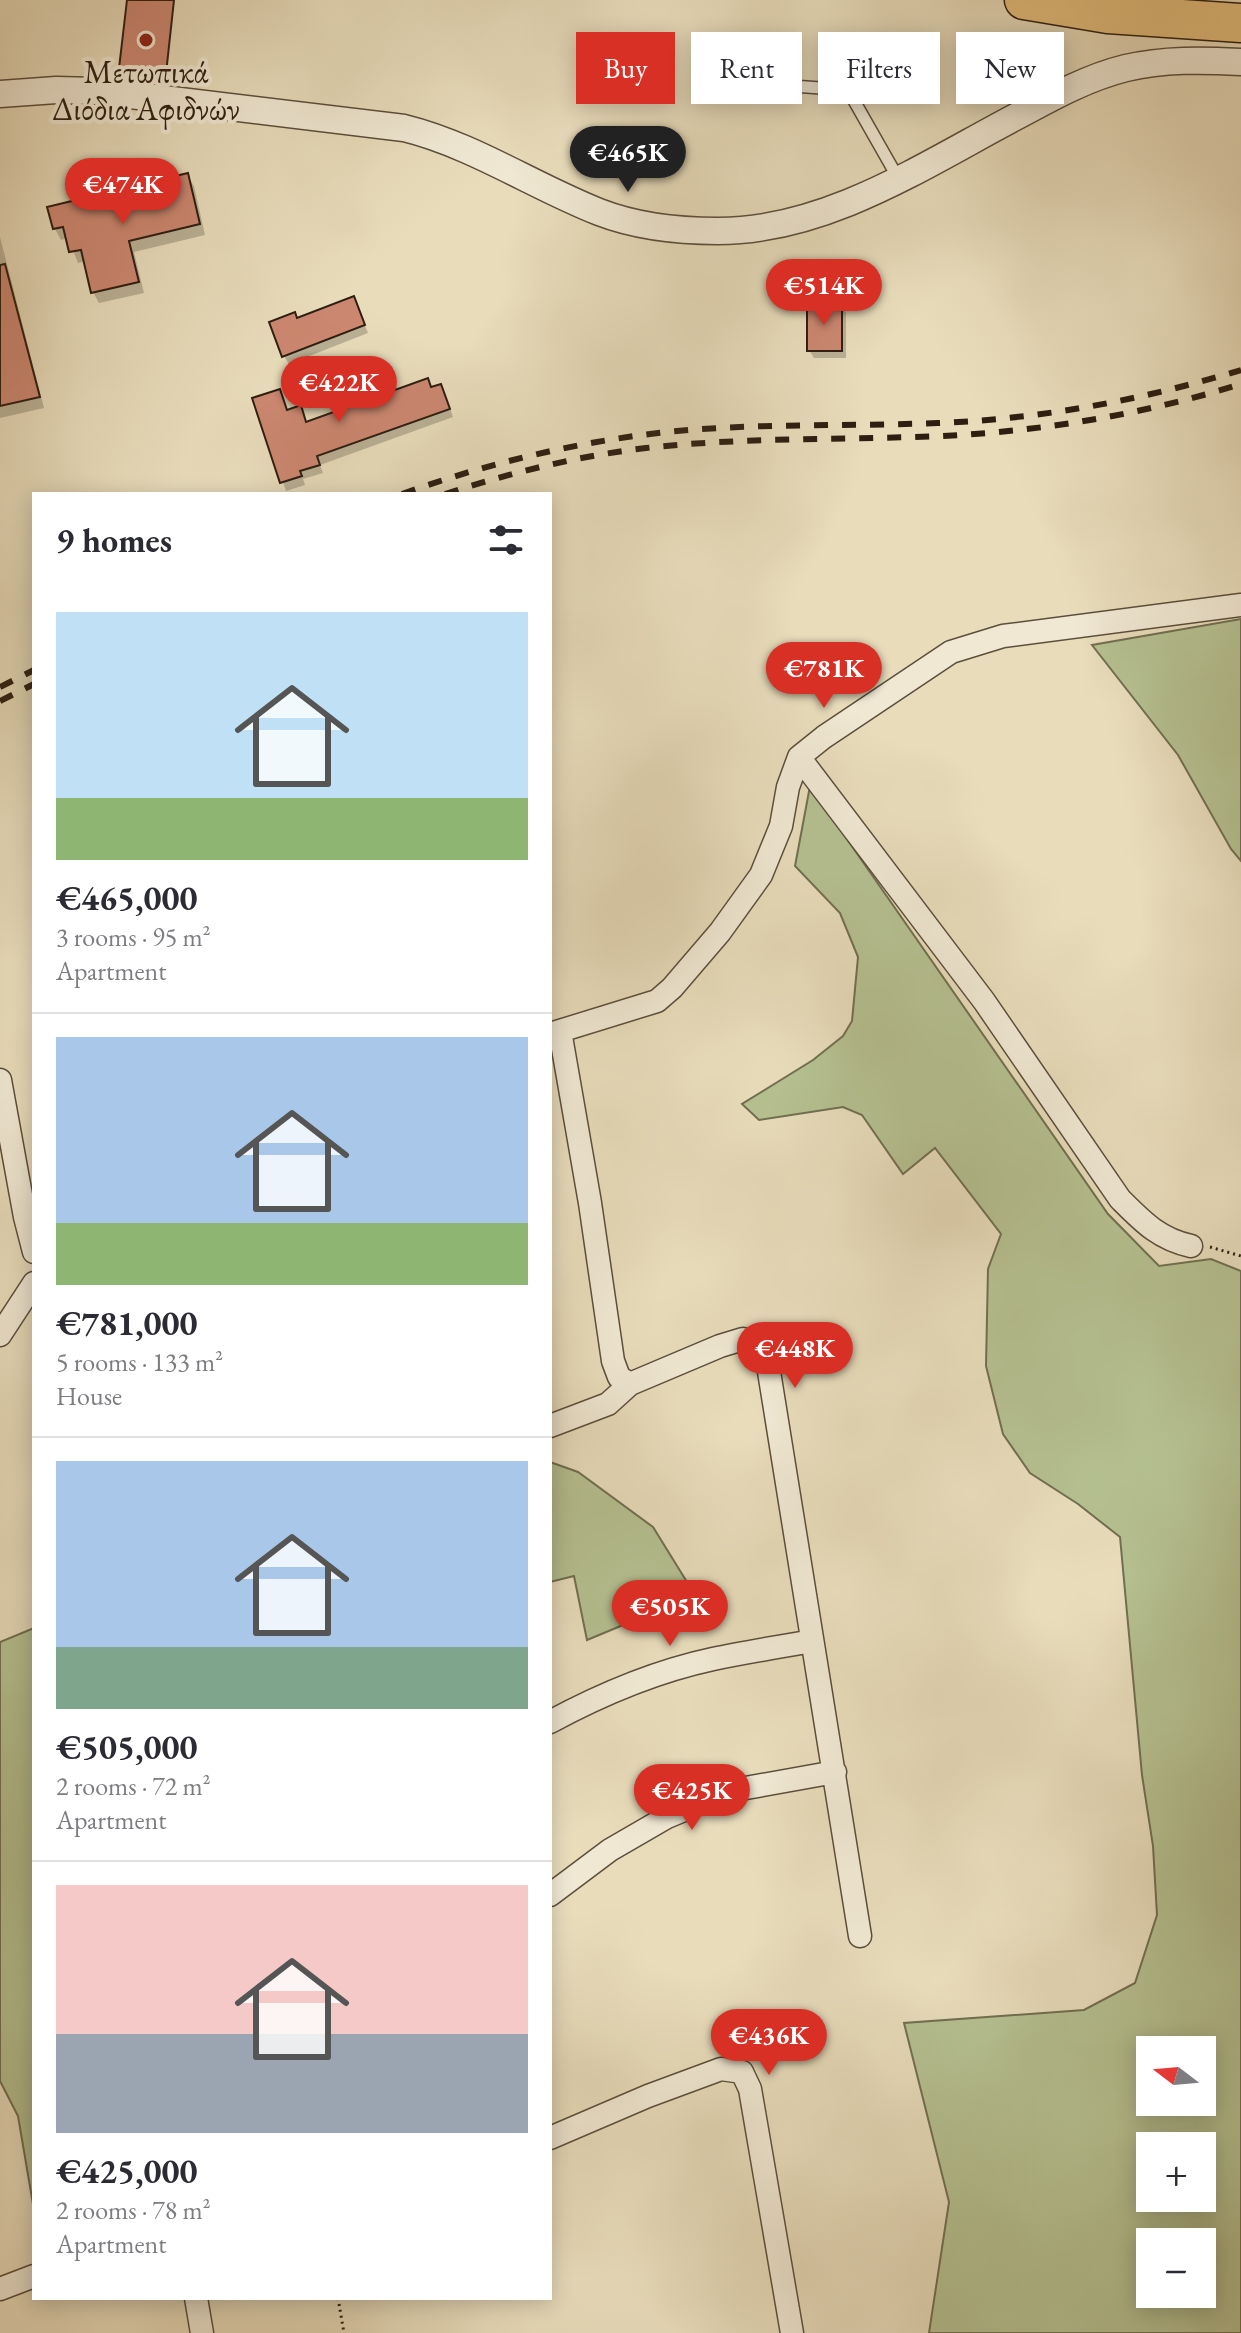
<!DOCTYPE html>
<meta charset="utf-8">
<style>
body{margin:0;font-family:"EB Garamond",serif;background:#f2f2f3;color:#2b2b33;height:100vh;display:flex;flex-direction:column;font-size:30px;white-space:nowrap}
*{box-sizing:border-box;margin:0}
p{font-size:26px;color:#7c7c81}
.icon{flex:none;width:44px;height:44px;fill:none;stroke:currentColor;stroke-width:2;stroke-linecap:round;stroke-linejoin:round}
.map{position:relative;flex:1;overflow:hidden}
.details{position:absolute;left:32px;top:492px;width:520px;height:1808px;display:flex;flex-direction:column;background:#fff;border-radius:0px;box-shadow:0 4px 20px #0003}
.details>*{flex:none}
.banner{position:absolute;left:576px;top:32px;width:544px;height:72px;display:flex;gap:16px}
.needle{width:52px;rotate:286deg}
.buttons{position:absolute;left:1136px;top:2036px;display:grid;gap:16px}
.buttons a{display:grid;place-items:center;width:80px;height:80px;border-radius:0px;background:#fff;box-shadow:0 4px 20px #0003;font-size:40px}
.price{position:absolute;translate:-50% -68px;padding:0 18px;border-radius:28px;background:#d93025;color:#fff;font-size:26px;line-height:52px;filter:drop-shadow(0 2px 4px #0008)}
.price::after{content:'';position:absolute;left:50%;top:48px;width:24px;height:18px;margin-left:-12px;background:inherit;clip-path:polygon(0 0,100% 0,50% 100%)}
.price.current{background:#222;color:#fff}
ul{padding:0;list-style:none}
li{display:grid;align-content:center;gap:16px;height:424px;padding:0 24px}
li+li{border-top:2px solid #e1e1e2}
li span{display:grid;place-items:center;height:248px;border-radius:0px;color:#555}
li>.icon{margin-inline-start:auto}
span .icon{width:144px;height:144px;fill:#fffc;stroke-width:1}
li b{font-size:34px}
h2{display:flex;justify-content:space-between;align-items:center;height:96px;padding:0 24px;font-size:34px}
.pill{padding:0 28px;border-radius:0px;background:#fff;box-shadow:0 4px 20px #0003;font-size:28px;line-height:72px}
.pill.current{background:#d93025;color:#fff}
.map>svg:first-child{display:block}
</style>
<div class="map">
<svg width="1241" height="2333" viewBox="0 0 1241 2333">
<rect width="100%" height="100%" fill="#e8dcbb"/>
<filter id="stains"><feTurbulence type="fractalNoise" baseFrequency=".0025" numOctaves="4"/><feColorMatrix values="0 0 0 0 .2 0 0 0 0 .09 0 0 0 0 .02 0 0 0 .5 -.17"/></filter>
<radialGradient id="worn" r=".72"><stop offset=".6" stop-color="#630" stop-opacity="0"/><stop offset="1" stop-color="#630" stop-opacity=".3"/></radialGradient>
<path fill="#b5c091" stroke="#716f51" stroke-width="2" fill-rule="evenodd" d="M1241 619V861L1231 849 1178 755 1092 645Z
M810 786 1108 1214 1159 1266 1211 1259 1241 1271V2333H929L949 2202 904 2023 1084 2010 1135 1983 1157 1915 1153 1846 1142 1775 1120 1537 1078 1504 1030 1473 1003 1434 986 1366 988 1269 1001 1234 935 1148 903 1174 862 1115 843 1107 759 1120 742 1104 813 1060 843 1036 852 1021 858 957 840 913 795 866ZM1150 2050H1202V2102H1150ZM1150 2146H1202V2198H1150ZM1150 2242H1202V2294H1150Z
M550 1462 578 1472 653 1527 695 1595 587 1640 574 1576 550 1582Z
M34 1628V2210L18 2116 0 2081V1642Z"/>
<path fill="#0003" d="M129 0H174L165 84 120 77Z
M187 175 194 186 205 235 134 252 144 293 99 303 93 292 86 261 78 263 68 238 61 240 55 229 50 208Z
M0 237 44 408 0 418Z
M841 305 846 313V358H814L809 350Z
M357 306 368 333 289 364 284 356 297 320Z
M432 389 445 394 453 417 320 465 323 473 303 479 305 485 286 491 255 399 279 391 288 412 300 408 307 423Z"/>
<path fill="#cc8771" stroke="#2d1e11" stroke-width="2" d="M127 0H174L165 83 118 77Z
M188 173 200 224 129 241 139 282 91 293 81 250 69 252 63 227 53 229 47 207Z
M5 264 40 397 0 406V265Z
M354 296 365 325 282 357 269 322 295 312 297 318Z
M807 303H842V351H807Z
M428 378 431 387 441 384 450 409 317 456 320 465 300 471 302 476 280 483 252 398 280 389 287 410 301 405 306 422Z"/>
<g fill="none" stroke-linecap="round" stroke-linejoin="round">
<g stroke="#5c4e3c" stroke-width="14">
<path id="service" d="M711 80 848 90 898 178"/>
</g>
<g stroke="#5c4e3c" stroke-width="25">
<path id="minor" d="M799 757 984 1001 1120 1199C1143 1222 1159 1239 1191 1246
M560 1031 590 1203 613 1361 619 1377 630 1384 720 1346 743 1339 766 1353 860 1936
M550 1034 657 1001 672 988 720 932 761 875 781 826 788 787 799 757 824 737 951 652 1003 636 1241 605
M0 1080 25 1217 34 1252
M0 1335 34 1283
M550 1426 608 1404 630 1384
M550 1722C600 1695 657 1671 713 1659 746 1652 779 1647 812 1641
M550 1895 610 1850 667 1817 729 1791 835 1772
M550 2138 648 2096 721 2069 742 2072 750 2089 792 2333
M0 2289 34 2276
M196 2298 202 2333"/>
</g>
<g stroke="#5c4e3c" stroke-width="29">
<path id="tertiary" d="M0 94 56 90 97 91 404 128C473 145 533 186 599 212 635 226 679 231 718 231 828 231 927 163 1021 114 1054 96 1089 77 1126 68 1164 59 1203 60 1241 62"/>
</g>
<g stroke="#2d1e11" stroke-width="41">
<path id="motorway" d="M1024 0 1108 14 1241 23"/>
</g>
<path stroke="#2d1e11" stroke-width="3" stroke-dasharray="2 4" stroke-linecap="butt" d="M1210 1247 1241 1256
M338 2298 344 2333"/>
<use href="#service" stroke="#f0e8d3" stroke-width="11"/>
<use href="#minor" stroke="#f0e8d3" stroke-width="22"/>
<use href="#tertiary" stroke="#f0e8d3" stroke-width="26"/>
<use href="#motorway" stroke="#e4be7e" stroke-width="38"/>
<path stroke="#2d1e11" stroke-width="6" stroke-dasharray="14 14" stroke-linecap="butt" d="M402 494C480 466 560 446 642 435 739 422 840 427 938 423 1041 419 1142 400 1241 370
M445 494C510 473 577 456 646 448 744 437 844 440 943 436 1044 431 1145 414 1241 384
M0 687 34 670
M0 701 34 684"/>
</g>
<circle fill="#8f2418" stroke="#f0e8d3" stroke-width="3" cx="146" cy="40" r="8"/>
<g text-anchor="middle" dominant-baseline="central" stroke-width="8" stroke-linejoin="round" paint-order="stroke">
<g font-size="32" fill="#2d1e11" stroke="#f0e8d3">
<text x="146" y="72">Μετωπικά<tspan x="146" dy="37">Διόδια Αφιδνών</tspan></text>
</g>
</g>
<rect width="100%" height="100%" filter="url(#stains)"/>
<rect width="100%" height="100%" fill="url(#worn)"/>
</svg>
<div class="buttons">
<a><svg class="needle" viewBox="-14 -14 28 28"><path d="M0-13l5 13h-10z" fill="#e53935"/><path d="M0 13l5-13h-10z" fill="#7c7c81"/></svg></a>
<a>+</a>
<a>−</a>
</div>
<b class="price current" style="left:628px;top:194px">€465K</b>
<b class="price" style="left:123px;top:226px">€474K</b>
<b class="price" style="left:824px;top:327px">€514K</b>
<b class="price" style="left:339px;top:424px">€422K</b>
<b class="price" style="left:824px;top:710px">€781K</b>
<b class="price" style="left:795px;top:1390px">€448K</b>
<b class="price" style="left:670px;top:1648px">€505K</b>
<b class="price" style="left:692px;top:1832px">€425K</b>
<b class="price" style="left:769px;top:2077px">€436K</b>
<div class="banner">
<a class="pill current">Buy</a>
<a class="pill">Rent</a>
<a class="pill">Filters</a>
<a class="pill">New</a>
</div>
<section class="details">
<h2>9 homes<svg class="icon" aria-label="filters" viewBox="0 0 24 24"><path d="M4 7h16M4 17h16"/><circle cx="9" cy="7" r="2"/><circle cx="15" cy="17" r="2"/></svg></h2>
<ul>
<li><span style="background:linear-gradient(#bfe0f5 75%,#8fb573 0)"><svg class="icon" aria-label="home" viewBox="0 0 24 24"><path d="M3 11l9-7 9 7M6 9v11h12V9"/></svg></span><div><b>€465,000</b><p>3 rooms · 95 m²</p><p>Apartment</p></div></li>
<li><span style="background:linear-gradient(#a9c7e8 75%,#8fb573 0)"><svg class="icon" aria-label="home" viewBox="0 0 24 24"><path d="M3 11l9-7 9 7M6 9v11h12V9"/></svg></span><div><b>€781,000</b><p>5 rooms · 133 m²</p><p>House</p></div></li>
<li><span style="background:linear-gradient(#a9c7e8 75%,#7fa58c 0)"><svg class="icon" aria-label="home" viewBox="0 0 24 24"><path d="M3 11l9-7 9 7M6 9v11h12V9"/></svg></span><div><b>€505,000</b><p>2 rooms · 72 m²</p><p>Apartment</p></div></li>
<li><span style="background:linear-gradient(#f6c9c9 60%,#9aa5b1 0)"><svg class="icon" aria-label="home" viewBox="0 0 24 24"><path d="M3 11l9-7 9 7M6 9v11h12V9"/></svg></span><div><b>€425,000</b><p>2 rooms · 78 m²</p><p>Apartment</p></div></li>
</ul>
</section>
</div>
